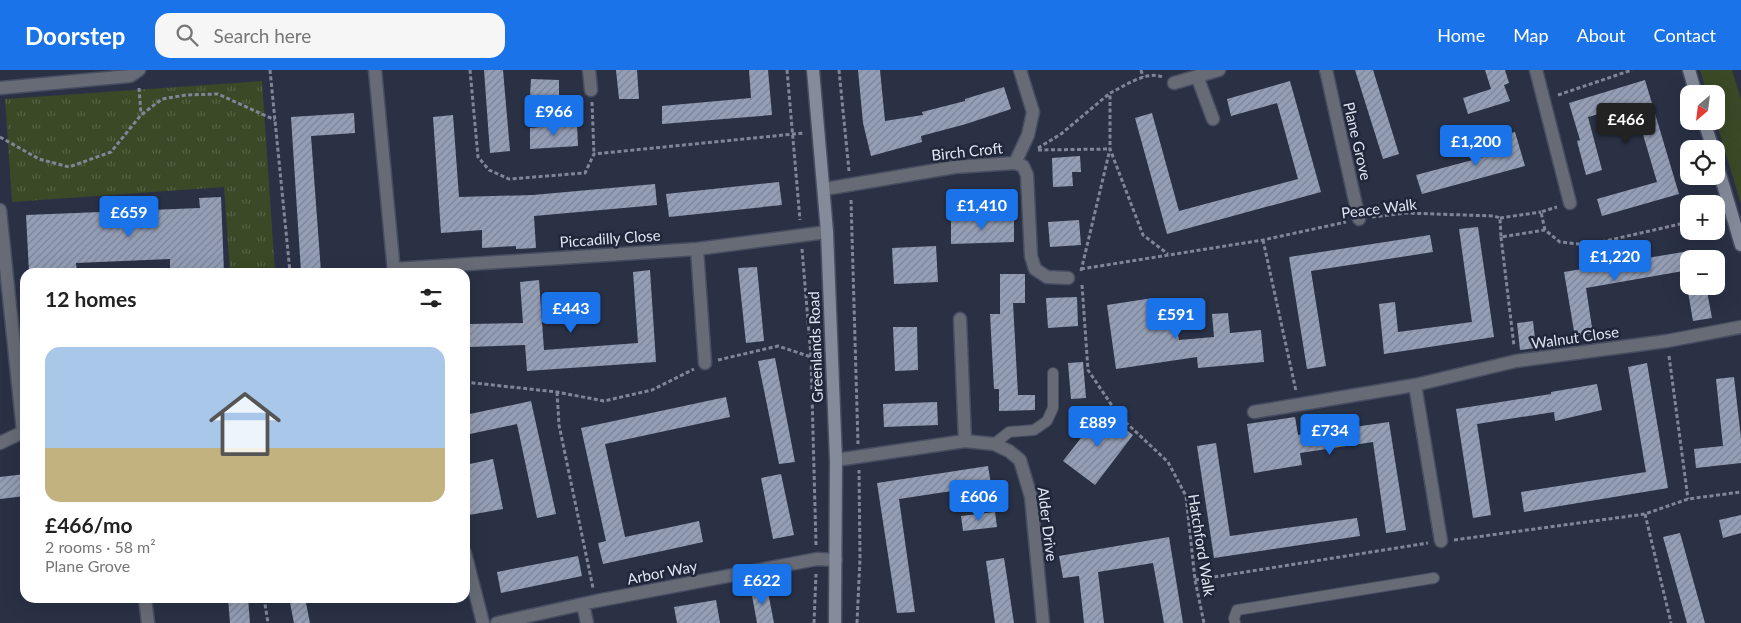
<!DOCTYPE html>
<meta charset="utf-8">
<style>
body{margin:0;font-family:Lato,sans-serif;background:#f6f6f6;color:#222;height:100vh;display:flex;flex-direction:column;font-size:19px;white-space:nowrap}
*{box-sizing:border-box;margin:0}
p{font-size:16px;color:#767676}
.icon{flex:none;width:28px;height:28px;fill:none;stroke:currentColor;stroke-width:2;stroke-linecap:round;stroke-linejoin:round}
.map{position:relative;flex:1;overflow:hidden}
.drawer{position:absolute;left:20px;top:198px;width:450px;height:335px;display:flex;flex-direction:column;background:#fff;border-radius:15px;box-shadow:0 5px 20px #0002}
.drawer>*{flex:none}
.needle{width:32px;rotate:208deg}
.buttons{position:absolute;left:1680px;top:15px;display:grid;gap:10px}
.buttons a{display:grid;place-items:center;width:45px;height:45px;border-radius:10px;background:#fff;box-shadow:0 5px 20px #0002;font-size:25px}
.price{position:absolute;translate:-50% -42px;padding:0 11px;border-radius:5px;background:#1a73e8;color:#fff;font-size:16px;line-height:32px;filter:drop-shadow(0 1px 2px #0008)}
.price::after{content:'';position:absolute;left:50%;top:30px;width:15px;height:11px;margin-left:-8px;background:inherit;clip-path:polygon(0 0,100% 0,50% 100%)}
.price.active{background:#222;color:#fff}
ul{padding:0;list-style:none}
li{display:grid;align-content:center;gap:10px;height:265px;padding:0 25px}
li+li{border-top:1px solid #e0e0e0}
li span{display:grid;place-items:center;height:155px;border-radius:15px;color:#555}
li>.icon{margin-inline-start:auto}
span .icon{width:90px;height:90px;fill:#fffc;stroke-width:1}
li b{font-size:21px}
h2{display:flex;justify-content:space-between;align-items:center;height:60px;padding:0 25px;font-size:21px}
header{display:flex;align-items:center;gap:30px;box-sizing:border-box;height:70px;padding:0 25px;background:#1a73e8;color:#fff}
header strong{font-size:24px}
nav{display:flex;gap:28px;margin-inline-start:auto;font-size:18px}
.search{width:350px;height:45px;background:#f6f6f6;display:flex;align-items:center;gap:12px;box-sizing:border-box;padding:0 18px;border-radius:15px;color:#767676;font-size:19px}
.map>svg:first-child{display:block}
</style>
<header>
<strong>Doorstep</strong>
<div class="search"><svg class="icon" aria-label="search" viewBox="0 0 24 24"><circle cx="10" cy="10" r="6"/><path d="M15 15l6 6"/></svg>Search here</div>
<nav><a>Home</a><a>Map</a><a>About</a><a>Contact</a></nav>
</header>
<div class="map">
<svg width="1741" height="553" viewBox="0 0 1741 553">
<defs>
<pattern id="park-tufts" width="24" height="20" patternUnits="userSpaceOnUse" patternTransform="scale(1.25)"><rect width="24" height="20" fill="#3a4926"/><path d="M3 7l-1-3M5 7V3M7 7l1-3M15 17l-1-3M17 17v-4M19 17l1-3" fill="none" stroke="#566346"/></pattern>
<pattern id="building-hatch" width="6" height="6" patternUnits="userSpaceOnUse" patternTransform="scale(1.25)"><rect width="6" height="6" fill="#949eb5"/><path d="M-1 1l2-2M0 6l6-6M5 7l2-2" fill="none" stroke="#7c8395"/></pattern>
</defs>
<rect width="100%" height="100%" fill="#2a3145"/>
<path fill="#3a4926" d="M1700 0H1732L1741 29V134L1716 51V24H1707Z"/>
<path fill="url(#park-tufts)" d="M262 11 275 202H230L224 117 12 132 5 29Z"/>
<path fill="url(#building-hatch)" d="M484 0H503L510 81 490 83Z
M616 0H637L639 29H619Z
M749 0H768L772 45 662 54V36L751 28Z
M858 0H880L885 51 923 45 922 42 965 31V29L1004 17 1011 39 966 54 921 66 922 72 871 86 863 53Z
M1355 0H1373L1399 84 1383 89Z
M1485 0H1505L1509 13 1504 15 1510 31 1468 44 1463 28 1491 19Z
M531 9 559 10V27H530Z
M1645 10 1679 124 1602 146 1597 129 1657 112 1634 34 1588 47 1602 100 1586 105 1577 71 1580 70 1569 33Z
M1290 11 1321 122 1167 164 1135 48 1152 43 1179 141 1298 109 1277 33 1231 46 1227 29Z
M354 43 355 63 311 66 321 202H301L291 47Z
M453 45 459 127 533 125 655 114 657 135 534 146 536 178 516 179V176L482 178V160L441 163 433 47Z
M577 54 578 76 530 79V58Z
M1515 62 1525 96 1422 124 1416 105 1499 83 1494 67Z
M1080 86 1081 102H1072L1073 116 1053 117 1052 88Z
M779 112 782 135 669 147 666 124Z
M221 127 224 202H170V189L76 193 77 202H29L26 145 200 138 199 128Z
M1014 149V172L951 174V150Z
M1079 150 1081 175 1050 177 1048 152Z
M1478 157 1494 267 1384 284 1379 234 1395 232 1398 262 1472 252 1459 159Z
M1430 165 1433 182 1311 201 1326 296 1307 299 1289 187Z
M936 176 938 212 894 214 892 178Z
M1689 181V200L1586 218 1593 264 1575 267 1564 202Z
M757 197 764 271 746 273 738 198Z
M650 200 656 292 527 301 525 275 470 277V254L523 253 520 212 539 210 544 280 638 273 633 202Z
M1000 204H1025V233H1013L1018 325H1035V340L999 341V319H994L990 244H1000Z
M1687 216H1706L1712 248 1693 251Z
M1077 227 1078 256 1048 258 1046 228Z
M1153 228 1157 256 1176 253 1179 270 1214 267 1212 244 1228 243 1230 263 1261 260 1264 292 1198 298 1197 287 1116 299 1107 235Z
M1533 251 1536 278 1520 280 1517 253Z
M893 257H917L918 300 895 301Z
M775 288 795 392 779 394 758 291Z
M1083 292 1086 328 1071 329 1068 293Z
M1647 293 1668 418 1524 442 1521 422 1646 402 1628 297Z
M1734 307 1741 368V393L1696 398 1694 379 1723 376 1716 309Z
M1597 314 1602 340 1555 351 1554 342 1477 354 1491 445 1473 448 1456 339 1551 324V322Z
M726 327 730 347 605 374 625 467 699 451 703 472 603 494 598 473 606 471 581 358Z
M531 331 556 444 537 448 517 354 465 365V345Z
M937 332 938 355 884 357 883 334Z
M1102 341 1133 365 1095 415 1063 391Z
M1295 347 1298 365 1389 352 1406 460 1386 463 1373 372 1300 383 1302 395 1254 403 1247 354Z
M1216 373 1230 466 1357 448 1360 466 1214 488 1197 376Z
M493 389 503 439 469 445 465 424V395Z
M988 396 991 415 899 429 915 542 897 543 877 413Z
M25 404V426L0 429V407Z
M781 404 794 465 773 469 761 408Z
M995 442 997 457 963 461 961 446Z
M1741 445V463L1723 468 1719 450Z
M1680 463 1705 553H1687L1663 467Z
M1169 467 1183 553H1164L1153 493 1098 502 1104 553H1084L1079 506 1063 508 1059 486Z
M578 486 582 506 501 523 497 502Z
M1004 488 1014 553H995L986 491Z
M767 517 774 553H757L751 520Z
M228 528H248L250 553H230Z
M289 528H305L310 553H294Z
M716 530 720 553H677L674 537Z"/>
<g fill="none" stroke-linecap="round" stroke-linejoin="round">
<g stroke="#474e61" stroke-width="12">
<path id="lane" d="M994 374 1009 362 1034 360 1047 351 1053 338V303
M1235 553 1234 548 1237 540 1434 508"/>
</g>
<g stroke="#474e61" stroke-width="15">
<path id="street" d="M375 0 394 202
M589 0 591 20
M1326 0 1359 149
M1536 0 1570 133
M1197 6 1213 49
M1174 13 1219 0
M0 18 130 6 139 0
M1015 93 1023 96 1027 105 1031 186 1035 199 1047 207 1068 208
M825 119 955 97 1015 93 1028 65 1033 42 1020 0
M0 140 23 362
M697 179 705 293
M394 199 697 179 827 162
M960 249 965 371
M1415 315 1441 471
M1254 342 1415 315 1516 291 1667 271 1741 257
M0 373 25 361
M836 390 965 371 994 374 1009 381 1020 390 1031 427 1043 553
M465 483 483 553
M145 528 148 553
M583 534 587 553
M497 553 596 531 817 489 836 490"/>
</g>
<g stroke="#474e61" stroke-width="15">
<path id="secondary" d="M813 0 827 162 836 390 835 553
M1689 0 1696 24
M1704 51 1713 79
M1716 91 1741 175"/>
</g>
<path stroke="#808697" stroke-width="3" stroke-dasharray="4 2.5" stroke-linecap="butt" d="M270 0 290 202
M470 0 478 87 489 100 509 109 585 103 594 84 804 63
M787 0 800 150
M839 0 849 101
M1141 0 1143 7
M1162 7C1147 0 1123 17 1110 23V79L1143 165 1168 184
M139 18 141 44
M1558 25 1632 0
M592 32 594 84
M0 67 39 89 69 97 111 82 141 45 162 29 186 25 218 24 275 50
M1038 78 1061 64 1110 23
M1038 80 1110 79
M851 130 858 374
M1372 147 1406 143 1494 146 1500 148 1501 167 1545 160 1560 172 1588 175 1689 152
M1500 148 1541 142
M1545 160 1541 142 1557 137
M1501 167 1514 276
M1263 170 1296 321
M802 179 811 287 816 475
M1081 199 1263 170 1346 152
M1081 201 1110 79
M1082 215 1088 300 1119 346 1168 392 1186 426 1195 510 1204 553
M1669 286 1688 429
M718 290 778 276 811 287
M465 312 557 322 604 331 652 320 694 299
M557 322 559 355 593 518
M1645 444 1671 553
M1454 470 1645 444 1688 429 1741 422
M1195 510 1428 473
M264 528 268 553
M814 553 816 504
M857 553 860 488 859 400"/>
<use href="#lane" stroke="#676b75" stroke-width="10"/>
<use href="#street" stroke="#676b75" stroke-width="12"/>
<use href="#secondary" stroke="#848b9a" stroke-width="12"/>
</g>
<g text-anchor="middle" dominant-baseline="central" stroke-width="5" stroke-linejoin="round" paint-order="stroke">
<g font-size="15" fill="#e0e5f2" stroke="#21273a">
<text transform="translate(1358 71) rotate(77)">Plane Grove</text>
<text transform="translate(967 81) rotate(-6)">Birch Croft</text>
<text transform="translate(1379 138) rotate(-7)">Peace Walk</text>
<text transform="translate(610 168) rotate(-4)">Piccadilly Close</text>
<text transform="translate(1575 267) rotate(-8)">Walnut Close</text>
<text transform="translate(815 277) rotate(-92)">Greenlands Road</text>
<text transform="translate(1048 454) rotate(83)">Alder Drive</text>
<text transform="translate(1202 475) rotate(81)">Hatchford Walk</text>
<text transform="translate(662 502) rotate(-11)">Arbor Way</text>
</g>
</g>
</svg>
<div class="buttons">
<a><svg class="needle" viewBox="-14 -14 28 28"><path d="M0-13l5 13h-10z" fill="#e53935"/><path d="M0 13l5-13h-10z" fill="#767676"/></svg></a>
<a><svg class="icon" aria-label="locate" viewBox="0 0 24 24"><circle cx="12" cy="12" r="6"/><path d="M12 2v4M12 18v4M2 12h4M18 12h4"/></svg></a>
<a>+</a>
<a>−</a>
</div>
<b class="price" style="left:554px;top:67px">£966</b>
<b class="price active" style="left:1626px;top:75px">£466</b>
<b class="price" style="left:1476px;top:97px">£1,200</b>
<b class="price" style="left:982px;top:161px">£1,410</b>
<b class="price" style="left:129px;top:168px">£659</b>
<b class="price" style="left:1615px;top:212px">£1,220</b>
<b class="price" style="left:571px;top:264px">£443</b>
<b class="price" style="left:1176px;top:270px">£591</b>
<b class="price" style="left:1098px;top:378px">£889</b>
<b class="price" style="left:1330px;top:386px">£734</b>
<b class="price" style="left:979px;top:452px">£606</b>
<b class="price" style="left:762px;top:536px">£622</b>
<section class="drawer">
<h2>12 homes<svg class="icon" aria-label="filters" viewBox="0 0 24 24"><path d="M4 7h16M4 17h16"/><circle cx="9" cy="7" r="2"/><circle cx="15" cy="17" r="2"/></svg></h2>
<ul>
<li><span style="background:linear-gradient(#a9c7e8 65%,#c2b280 0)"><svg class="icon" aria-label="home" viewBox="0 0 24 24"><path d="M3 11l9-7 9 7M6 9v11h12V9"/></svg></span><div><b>£466/mo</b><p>2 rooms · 58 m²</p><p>Plane Grove</p></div></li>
</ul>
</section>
</div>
